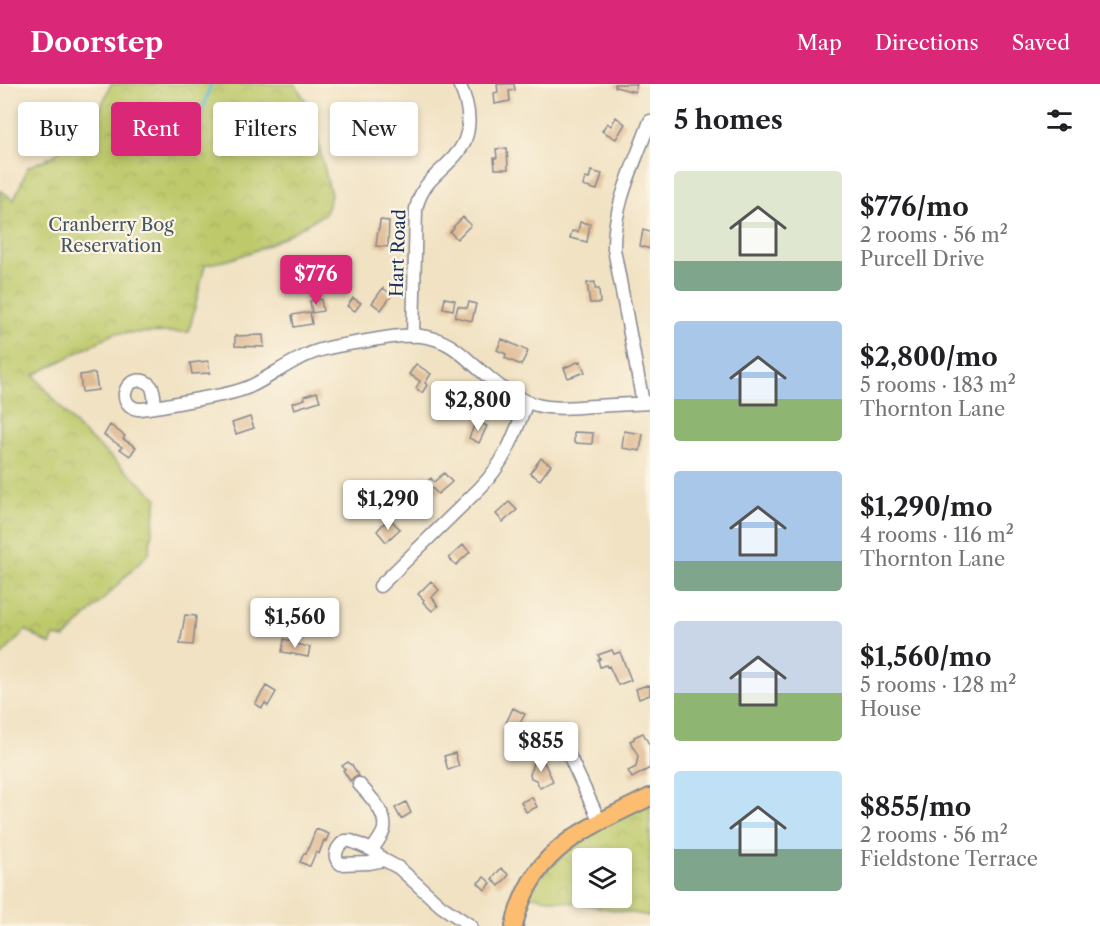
<!DOCTYPE html>
<meta charset="utf-8">
<style>
body{margin:0;font-family:"Libre Caslon Text",serif;background:#f6f6f6;color:#202124;height:100vh;display:flex;flex-direction:column;font-size:22px;white-space:nowrap}
*{box-sizing:border-box;margin:0}
p{font-size:20px;color:#757577}
.icon{flex:none;width:33px;height:33px;fill:none;stroke:currentColor;stroke-width:2;stroke-linecap:round;stroke-linejoin:round}
.map{position:relative;flex:1;overflow:hidden}
.side{display:flex;flex-direction:column;background:#fff;width:450px}
.side>*{flex:none}
.top-card{position:absolute;left:18px;top:18px;width:542px;height:54px;display:flex;gap:12px}
.tools{position:absolute;left:572px;top:764px;display:grid;gap:12px}
.tools a{display:grid;place-items:center;width:60px;height:60px;border-radius:6px;background:#fff;box-shadow:0 3px 9px #0003;font-size:30px}
.price{position:absolute;translate:-50% -51px;padding:0 14px;border-radius:6px;background:#fff;color:#222;font-size:20px;line-height:39px;filter:drop-shadow(0 2px 3px #0008)}
.price::after{content:'';position:absolute;left:50%;top:36px;width:18px;height:14px;margin-left:-9px;background:inherit;clip-path:polygon(0 0,100% 0,50% 100%)}
.price.on{background:#db2777;color:#fff}
ul{padding:0;list-style:none}
li{display:flex;align-items:center;gap:18px;height:150px;padding:0 24px}
li span{display:grid;place-items:center;flex:none;width:168px;height:120px;border-radius:6px;color:#555}
li>.icon{margin-inline-start:auto}
span .icon{width:72px;height:72px;fill:#fffc;stroke-width:1}
li b{font-size:26px}
h2{display:flex;justify-content:space-between;align-items:center;height:72px;padding:0 24px;font-size:26px}
.chip{padding:0 21px;border-radius:6px;background:#fff;box-shadow:0 3px 9px #0003;font-size:21px;line-height:54px}
.chip.on{background:#db2777;color:#fff}
header{display:flex;align-items:center;gap:36px;box-sizing:border-box;height:84px;padding:0 30px;background:#db2777;color:#fff}
header strong{font-size:28px}
nav{display:flex;gap:33px;margin-inline-start:auto;font-size:21px}
main{display:flex;flex:1;min-height:0}
.map>svg:first-child{display:block}
</style>
<header>
<strong>Doorstep</strong>
<nav><a>Map</a><a>Directions</a><a>Saved</a></nav>
</header>
<main>
<div class="map">
<svg width="650" height="842" viewBox="0 0 650 842">
<defs>
<pattern id="park-crowns" width="20" height="18" patternUnits="userSpaceOnUse" patternTransform="scale(1.5)"><rect width="20" height="18" fill="#bdc96b"/><path d="M2 6a3 3 0 1 1 6 0M12 15a3 3 0 1 1 6 0" fill="none" stroke="#a2ad5f"/></pattern>
</defs>
<rect width="100%" height="100%" fill="#fcf5e5"/>
<filter id="ink" filterUnits="userSpaceOnUse"><feTurbulence type="fractalNoise" baseFrequency=".0167" numOctaves="2"/><feDisplacementMap in="SourceGraphic" scale="12" xChannelSelector="R" yChannelSelector="G"/><feConvolveMatrix kernelMatrix="1 2 1 2 8 2 1 2 1" color-interpolation-filters="sRGB"/></filter>
<filter id="wash" filterUnits="userSpaceOnUse"><feTurbulence type="fractalNoise" baseFrequency=".008" numOctaves="4" result="noise"/><feDisplacementMap in="SourceGraphic" scale="24" xChannelSelector="R" yChannelSelector="G"/><feGaussianBlur stdDeviation="1.35" result="paint"/><feColorMatrix in="noise" values="0 0 0 0 0 0 0 0 0 0 0 0 0 0 0 0 0 1.4 0 .05"/><feComposite in="paint" operator="in"/></filter>
<g filter="url(#wash)">
<rect width="100%" height="100%" fill="#f1e2c3"/>
<path fill="url(#park-crowns)" stroke="#6c7c64" stroke-width="1.5" fill-rule="evenodd" d="M111 0H295L309 22 331 111 326 129C299 145 267 164 237 173 227 177 215 178 205 181L189 248 115 249 34 291 77 343 157 414 149 469 65 554 54 552 50 561 26 546 0 573V106L14 116 28 83 53 72 97 32Z
M650 718V832L527 811 540 793 581 752ZM582 774H621V813H582Z"/>
<g fill="none" stroke-linecap="round" stroke-linejoin="round">
<path stroke="#54b7d2" stroke-width="3" d="M191 61 211 0"/>
</g>
<g id="blocks">
<path fill="#e1bd96" d="M497 0H514L515 6 509 7 510 17 495 20 494 9 498 8Z
M615 0H637L635 8 615 3Z
M616 33 625 40 616 55 602 47 607 39 611 42Z
M507 64 508 85H495L494 74H497L496 65Z
M591 87 602 90 597 106 583 102 585 94 589 95Z
M463 133 471 141 457 155 450 148 454 144 453 143Z
M380 136 389 137 388 163 376 162 378 145H379Z
M580 138 590 140 587 158 570 154 572 147 578 148Z
M643 146 650 148V165L640 162Z
M595 198V205H599L600 219H590L587 199Z
M383 204 392 211 381 226 372 219Z
M353 214 361 219 355 227 347 222Z
M445 214 455 216 453 226 443 224Z
M321 215 323 227 312 229 310 217Z
M469 218 476 220 472 237 455 233 458 222 467 224Z
M310 228 312 240 294 243 292 231Z
M263 251 264 263 235 262V252Z
M502 255 528 267 521 281 505 274 506 270 497 266Z
M208 277 210 289 192 290 190 279Z
M580 277 585 288 568 294 564 284Z
M416 280 431 290 425 299 427 301 422 309 416 304 420 297 409 290Z
M95 289 98 306 82 308 80 291Z
M317 308 320 317 294 325 292 319 305 315 304 312Z
M250 333 254 344 236 350 232 339Z
M476 337 487 342 479 359 469 354Z
M110 341 125 352 123 355 136 363 130 372 120 365 122 363 104 351Z
M624 347 643 350 640 367 622 364Z
M574 348 593 349 592 360 574 359Z
M541 374 551 381 540 396 530 389Z
M444 389 452 398 438 410 431 403 430 405 425 399 431 394 434 398Z
M509 418 517 426 503 438 496 430Z
M392 437 400 445 386 458 377 447 385 438 387 441Z
M463 461 470 468 456 481 449 474Z
M431 497 439 506 432 513 437 520 436 521 438 522 432 527 423 518 424 516 418 510Z
M185 531 196 532 193 561 180 560Z
M284 555 296 558V560L310 563 308 573 282 568Z
M612 566 614 570 620 568 631 596 618 601 609 582 607 583 606 581 600 583 598 576 600 575 598 571Z
M647 601V602L650 601V611L639 615 636 605Z
M266 602 276 608 268 622 265 619 262 624 255 620Z
M513 624 525 630 514 650 505 646 508 640 506 639Z
M643 649 650 662V684L632 694 628 687 636 683 638 672 630 657 634 655V653Z
M455 669 459 682 448 686 444 672Z
M540 674 542 679 544 678 553 697 540 704 536 696 531 694 530 691 533 678Z
M348 678 351 681H352L359 692 354 693 350 697 343 686 345 685 342 682Z
M532 713 537 723 526 728 521 718Z
M406 718 411 729 401 735 395 724Z
M316 745 329 750 326 757 324 756 319 770 316 768 310 782H309L300 778 304 769 306 770Z
M501 784 509 791 499 802 492 795Z
M484 793 491 799 485 806 478 799Z"/>
</g>
</g>
<g filter="url(#ink)">
<use href="#blocks" fill-opacity="0" stroke="#868890" stroke-width="1.5"/>
<g fill="none" stroke-linecap="round" stroke-linejoin="round">
<g stroke="#868890" stroke-width="15">
<path id="minor" d="M413 252 416 125C422 98 437 92 454 73 474 52 471 24 459 0
M643 319 614 165C613 121 635 79 650 37
M155 323C154 316 155 306 150 301 142 292 127 297 125 309 124 317 130 324 138 325 145 325 153 323 161 322 177 319 193 316 210 313 223 311 237 308 249 303 267 295 283 282 301 274 321 263 345 261 367 257 385 254 403 250 421 252 453 256 463 273 486 291 498 302 513 312 528 318 549 327 573 323 595 322 614 321 632 320 650 319
M380 502 480 404C506 377 514 352 527 318
M561 654 600 738
M359 700C369 712 387 728 384 745 382 753 376 759 372 766
M384 776 369 779 341 780C331 774 337 762 345 757H351L372 766 384 776 399 784 441 822 471 842"/>
</g>
<g stroke="#868890" stroke-width="20">
<path id="major" d="M514 842C531 764 586 745 650 713"/>
</g>
<use href="#minor" stroke="#fff" stroke-width="12"/>
<use href="#major" stroke="#fcbd6f" stroke-width="16"/>
</g>
</g>
<g text-anchor="middle" dominant-baseline="central" stroke-width="4.5" stroke-linejoin="round" paint-order="stroke">
<g font-size="18" fill="#445661" stroke="#fcf5e5">
<text x="111" y="141">Cranberry Bog<tspan x="111" dy="21">Reservation</tspan></text>
</g>
<g font-size="18" fill="#1b2f5e" stroke="#fcf5e5">
<text transform="translate(398 169) rotate(-88)">Hart Road</text>
</g>
</g>
</svg>
<div class="tools">
<a><svg class="icon" aria-label="layers" viewBox="0 0 24 24"><path d="M12 4l9 5-9 5-9-5zM3 14l9 5 9-5"/></svg></a>
</div>
<b class="price on" style="left:316px;top:222px">$776</b>
<b class="price" style="left:478px;top:348px">$2,800</b>
<b class="price" style="left:388px;top:447px">$1,290</b>
<b class="price" style="left:295px;top:565px">$1,560</b>
<b class="price" style="left:541px;top:689px">$855</b>
<div class="top-card">
<a class="chip">Buy</a>
<a class="chip on">Rent</a>
<a class="chip">Filters</a>
<a class="chip">New</a>
</div>
</div>
<section class="side">
<h2>5 homes<svg class="icon" aria-label="filters" viewBox="0 0 24 24"><path d="M4 7h16M4 17h16"/><circle cx="9" cy="7" r="2"/><circle cx="15" cy="17" r="2"/></svg></h2>
<ul>
<li><span style="background:linear-gradient(#dfe7d0 75%,#7fa58c 0)"><svg class="icon" aria-label="home" viewBox="0 0 24 24"><path d="M3 11l9-7 9 7M6 9v11h12V9"/></svg></span><div><b>$776/mo</b><p>2 rooms · 56 m²</p><p>Purcell Drive</p></div></li>
<li><span style="background:linear-gradient(#a9c7e8 65%,#8fb573 0)"><svg class="icon" aria-label="home" viewBox="0 0 24 24"><path d="M3 11l9-7 9 7M6 9v11h12V9"/></svg></span><div><b>$2,800/mo</b><p>5 rooms · 183 m²</p><p>Thornton Lane</p></div></li>
<li><span style="background:linear-gradient(#a9c7e8 75%,#7fa58c 0)"><svg class="icon" aria-label="home" viewBox="0 0 24 24"><path d="M3 11l9-7 9 7M6 9v11h12V9"/></svg></span><div><b>$1,290/mo</b><p>4 rooms · 116 m²</p><p>Thornton Lane</p></div></li>
<li><span style="background:linear-gradient(#c9d6e8 60%,#8fb573 0)"><svg class="icon" aria-label="home" viewBox="0 0 24 24"><path d="M3 11l9-7 9 7M6 9v11h12V9"/></svg></span><div><b>$1,560/mo</b><p>5 rooms · 128 m²</p><p>House</p></div></li>
<li><span style="background:linear-gradient(#bfe0f5 65%,#7fa58c 0)"><svg class="icon" aria-label="home" viewBox="0 0 24 24"><path d="M3 11l9-7 9 7M6 9v11h12V9"/></svg></span><div><b>$855/mo</b><p>2 rooms · 56 m²</p><p>Fieldstone Terrace</p></div></li>
</ul>
</section>
</main>
